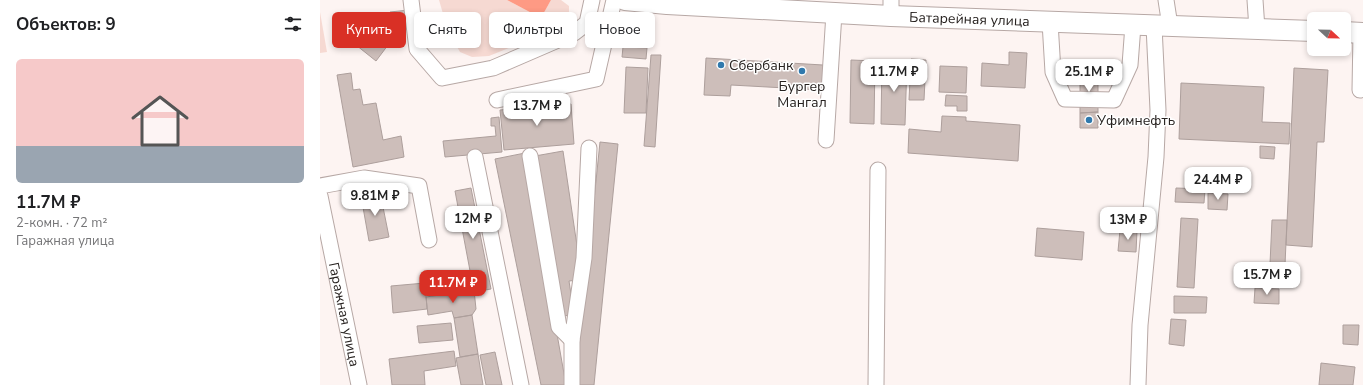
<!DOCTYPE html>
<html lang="ru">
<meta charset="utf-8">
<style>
body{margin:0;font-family:"Nunito Sans",sans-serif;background:#f2f2f2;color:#202124;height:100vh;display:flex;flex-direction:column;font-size:15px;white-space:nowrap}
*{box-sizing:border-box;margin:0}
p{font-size:13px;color:#757577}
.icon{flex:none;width:22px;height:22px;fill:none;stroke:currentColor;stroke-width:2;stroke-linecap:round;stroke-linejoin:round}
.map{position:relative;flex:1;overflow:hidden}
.sheet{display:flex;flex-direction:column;background:#fff;width:320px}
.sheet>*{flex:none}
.top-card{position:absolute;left:12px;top:12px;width:380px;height:36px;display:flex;gap:8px}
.needle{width:26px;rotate:112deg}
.fabs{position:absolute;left:987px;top:12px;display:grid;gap:8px}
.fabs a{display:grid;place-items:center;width:44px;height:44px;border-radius:6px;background:#fff;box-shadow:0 2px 6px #0003;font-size:20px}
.price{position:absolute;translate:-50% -34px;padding:0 9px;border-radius:8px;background:#fff;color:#222;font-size:13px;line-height:26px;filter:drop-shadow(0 1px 2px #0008)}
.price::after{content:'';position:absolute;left:50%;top:24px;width:12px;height:9px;margin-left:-6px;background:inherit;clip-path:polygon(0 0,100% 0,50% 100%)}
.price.on{background:#d93025;color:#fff}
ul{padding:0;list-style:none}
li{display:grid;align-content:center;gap:8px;height:212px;padding:0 16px}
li+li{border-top:1px solid #e0e0e0}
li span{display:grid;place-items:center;height:124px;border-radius:6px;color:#555}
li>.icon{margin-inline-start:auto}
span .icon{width:72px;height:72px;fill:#fffc;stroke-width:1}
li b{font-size:17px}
h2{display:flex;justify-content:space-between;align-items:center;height:48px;padding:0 16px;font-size:17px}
.tag{padding:0 14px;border-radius:6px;background:#fff;box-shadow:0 2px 6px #0003;font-size:14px;line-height:36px}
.tag.on{background:#d93025;color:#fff}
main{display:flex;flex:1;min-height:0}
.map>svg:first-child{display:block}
</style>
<main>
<section class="sheet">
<h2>Объектов: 9<svg class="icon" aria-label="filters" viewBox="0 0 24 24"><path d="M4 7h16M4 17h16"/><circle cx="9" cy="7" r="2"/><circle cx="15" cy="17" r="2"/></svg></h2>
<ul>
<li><span style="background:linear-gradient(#f6c9c9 70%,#9aa5b1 0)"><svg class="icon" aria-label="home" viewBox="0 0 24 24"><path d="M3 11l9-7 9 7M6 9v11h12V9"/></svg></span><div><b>11.7M ₽</b><p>2-комн. · 72 m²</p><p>Гаражная улица</p></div></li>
</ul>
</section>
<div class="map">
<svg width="1043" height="385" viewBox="0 0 1043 385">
<rect width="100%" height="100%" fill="#fdf4f2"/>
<path fill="#f6d9d2" d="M119 0H187L221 18 231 0H241L249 6V15L245 25 169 56 152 57 140 52 128 31Z
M0 12 7 52 0 53Z"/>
<path fill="#fe9a84" d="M187 0H231L221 18Z"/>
<path fill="#cdbeba" stroke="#ad9f9c" d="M89 10 91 20 108 18 110 34 91 37 90 26 72 29 70 12Z
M54 22 74 37 56 61 36 45Z
M303 47 327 48 326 59 302 57Z
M689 52 707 53 705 88 661 86 662 63 689 65Z
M331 55H341L335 147 324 146Z
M386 58 503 65 502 90 411 85 410 96 384 95Z
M591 59 606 60 604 100H589Z
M531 60 555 61 554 124 530 123Z
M562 61 587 62 585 125 561 124Z
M620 66 647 67 646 93 619 92Z
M306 67 328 68 326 113H304Z
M974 68 1008 70 1004 142H997L992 247 966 245Z
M31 73 33 90 40 89 43 105 56 103 63 140 81 136 84 157 33 167 17 75Z
M760 73H778V112L760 113Z
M861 83 944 87 942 122 970 123 969 144 859 139Z
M626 95 647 96V111H637V106H625Z
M251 104 254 144 184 150 180 110Z
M778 112V128H760V113Z
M622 116 646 117V121L700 125 698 161 588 153 589 129 621 132Z
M179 117 182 152 125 157 123 141 176 136 175 126H171V118Z
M280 142 298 144 274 385H255Z
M940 146 955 147 954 159 940 158Z
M243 151 260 266 259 280 249 281 254 314 240 317 215 156Z
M205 153 246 385H221L175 159Z
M151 188 171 289 154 292 135 191Z
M856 188 885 189 884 203 855 202Z
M60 192 69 237 49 241 41 196Z
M888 193 908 194 907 210 888 209Z
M861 218 878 219 874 288 857 287Z
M952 220H967L965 265 950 264Z
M717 228 764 232 762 260 715 256Z
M800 230 817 231 816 252 798 251Z
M105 283 107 309 73 313 71 286Z
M935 288 959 289V304L934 303Z
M154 290 156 309 152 315 134 318 132 311 108 315 106 297Z
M854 296 887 297 886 313H854Z
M152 315 158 354 140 357 134 318Z
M851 319 866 320 864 346 849 344Z
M131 323 133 340 99 343 97 326Z
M1023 325H1039L1038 345 1023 344Z
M134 351 136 366 104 371 105 385H72L69 359Z
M175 352 182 385H166L160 355Z
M158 354 163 385H141L136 358Z
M1001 363 1035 367 1033 385H999Z"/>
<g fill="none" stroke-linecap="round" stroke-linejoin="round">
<g stroke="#b7a8a5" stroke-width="17">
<g id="minor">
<path d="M91 0 97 49 122 78 173 68 254 33 267 23 272 0"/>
<path d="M846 0 850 26"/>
<path d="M935 0 937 29"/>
<path d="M571 16V0"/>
<path d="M730 22 733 72 745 99 794 100 810 65 813 25"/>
<path d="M1040 90 1041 33"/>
<path d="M177 100 276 79 294 0"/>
<path d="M506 140 514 13"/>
<path d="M210 156 239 327 252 340"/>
<path d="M155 157 201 385"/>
<path d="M0 186 44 178 99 186 109 240"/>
<path id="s1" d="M0 196 39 385"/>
<path d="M252 385V340L264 258 269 148"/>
<path d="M556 385 558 170"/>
<path d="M818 385 820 325 836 157 838 110 834 26"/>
</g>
</g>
<g stroke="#b7a8a5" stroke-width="22">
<g id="major">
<path id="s2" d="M305 0 347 4 571 16 994 31"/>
<path d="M1024 32 1043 33"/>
</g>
</g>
<use href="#minor" stroke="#fff" stroke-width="15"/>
<use href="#major" stroke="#fff" stroke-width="20"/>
</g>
<g fill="#3079ad" stroke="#fff" stroke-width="1.5">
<circle cx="401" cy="65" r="4"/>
<circle cx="482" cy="71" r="4"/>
<circle cx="769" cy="120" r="4"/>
</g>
<g text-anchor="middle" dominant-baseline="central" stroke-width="3" stroke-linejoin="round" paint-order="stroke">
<g font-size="14" fill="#272220" stroke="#fff">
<text stroke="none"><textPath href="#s2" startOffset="345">Батарейная улица</textPath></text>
<text stroke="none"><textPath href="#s1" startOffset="121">Гаражная улица</textPath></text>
</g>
<g font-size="14" fill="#272220" stroke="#fff" text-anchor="start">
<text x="409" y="65">Сбербанк</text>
<text x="482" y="86" text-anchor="middle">Бургер<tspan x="482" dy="16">Мангал</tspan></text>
<text x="777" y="120">Уфимнефть</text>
</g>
</g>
</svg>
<div class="fabs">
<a><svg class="needle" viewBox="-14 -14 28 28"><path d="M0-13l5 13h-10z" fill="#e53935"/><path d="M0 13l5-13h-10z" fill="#757577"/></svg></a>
</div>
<b class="price" style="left:574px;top:93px">11.7M ₽</b>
<b class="price" style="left:769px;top:93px">25.1M ₽</b>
<b class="price" style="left:217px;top:127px">13.7M ₽</b>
<b class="price" style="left:898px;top:201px">24.4M ₽</b>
<b class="price" style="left:55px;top:217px">9.81M ₽</b>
<b class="price" style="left:153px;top:240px">12M ₽</b>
<b class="price" style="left:808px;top:241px">13M ₽</b>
<b class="price" style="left:947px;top:296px">15.7M ₽</b>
<b class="price on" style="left:133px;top:304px">11.7M ₽</b>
<div class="top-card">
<a class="tag on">Купить</a>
<a class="tag">Снять</a>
<a class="tag">Фильтры</a>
<a class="tag">Новое</a>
</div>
</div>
</main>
